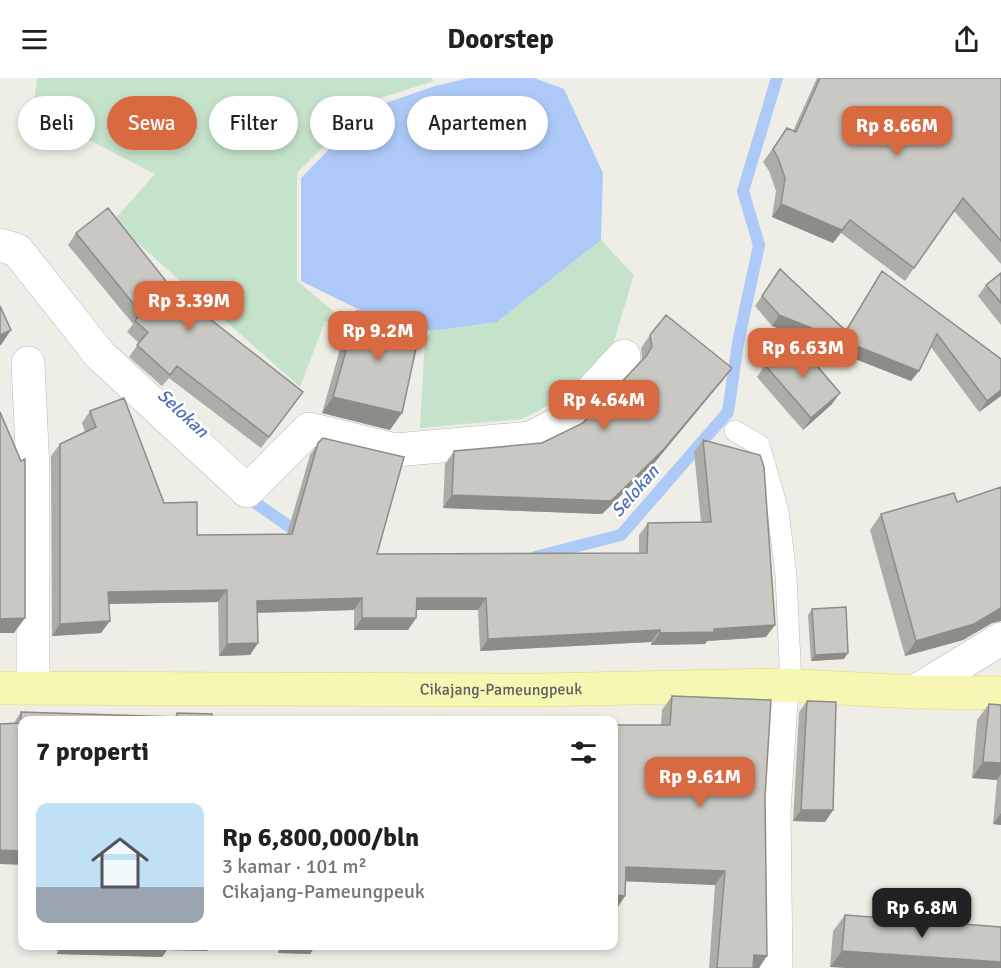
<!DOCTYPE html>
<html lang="id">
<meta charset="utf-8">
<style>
body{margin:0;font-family:Signika,sans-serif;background:#f2f2f2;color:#202124;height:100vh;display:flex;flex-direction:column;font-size:22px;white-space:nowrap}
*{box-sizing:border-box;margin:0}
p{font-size:20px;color:#757577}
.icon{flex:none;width:33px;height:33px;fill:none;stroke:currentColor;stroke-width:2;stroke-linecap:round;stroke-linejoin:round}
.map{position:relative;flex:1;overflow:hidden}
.panel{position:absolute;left:18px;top:638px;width:600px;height:234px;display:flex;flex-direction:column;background:#fff;border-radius:12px;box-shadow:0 3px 9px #0003}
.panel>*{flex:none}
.guide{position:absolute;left:18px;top:18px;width:600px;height:54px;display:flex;gap:12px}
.price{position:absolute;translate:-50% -51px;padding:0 14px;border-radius:12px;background:#d96941;color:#fff;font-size:20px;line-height:39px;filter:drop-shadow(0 2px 3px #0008)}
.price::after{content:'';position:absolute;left:50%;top:36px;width:18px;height:14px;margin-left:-9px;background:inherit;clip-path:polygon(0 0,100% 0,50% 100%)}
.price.active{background:#222;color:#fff}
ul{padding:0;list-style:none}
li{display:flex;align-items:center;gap:18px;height:150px;padding:0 18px}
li+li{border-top:2px solid #e0e0e0}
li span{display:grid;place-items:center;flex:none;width:168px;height:120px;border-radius:12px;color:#555}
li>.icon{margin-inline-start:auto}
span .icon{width:72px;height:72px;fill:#fffc;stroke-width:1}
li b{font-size:26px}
h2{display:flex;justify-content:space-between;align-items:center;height:72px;padding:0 18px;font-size:26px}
.chip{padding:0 21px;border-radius:27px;background:#fff;box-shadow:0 3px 9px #0003;font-size:21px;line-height:54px}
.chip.active{background:#d96941;color:#fff}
header{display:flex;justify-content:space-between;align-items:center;height:78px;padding:0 18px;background:#fff;font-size:27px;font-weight:700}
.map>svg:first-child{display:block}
</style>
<header><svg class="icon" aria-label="menu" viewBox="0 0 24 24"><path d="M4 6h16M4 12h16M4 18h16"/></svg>Doorstep<svg class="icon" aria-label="share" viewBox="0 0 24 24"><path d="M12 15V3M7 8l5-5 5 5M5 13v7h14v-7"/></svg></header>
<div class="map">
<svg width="1001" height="890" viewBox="0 0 1001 890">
<rect width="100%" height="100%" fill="#eeeee6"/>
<path fill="#c5e3ca" d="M37 0H431L434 3 368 24 297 95V203L350 247 325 243 300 309 113 143 155 96 33 33Z
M601 162 634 197 603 299 522 341 420 350 425 262 431 253 497 244Z"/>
<path fill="#adc9f7" d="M469 0H534L564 11 603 95 601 162 497 244 431 253 376 240 301 203V100L369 31 435 8Z"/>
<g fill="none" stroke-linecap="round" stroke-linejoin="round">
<path stroke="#adc9f7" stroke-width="12" d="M244 417 303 458
M535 479 621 457 728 334 738 265 759 167 743 113 777 0"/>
<g stroke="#b8b9be" stroke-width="22">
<path id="service" d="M735 353 759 367 778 433 786 497 791 607"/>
</g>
<g stroke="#b8b9be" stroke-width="34">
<path id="minor" d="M0 167 17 172 100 277 247 413 309 351 395 372 531 360 565 342 624 278
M28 285 33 392V609
M914 614 1001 561
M776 890 774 733 782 607"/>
</g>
<g stroke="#e4d869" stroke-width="34">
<g id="primary">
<path id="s1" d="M0 610 539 612 782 607 914 614 1001 615"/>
</g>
</g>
<use href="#service" stroke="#fff" stroke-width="21"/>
<use href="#minor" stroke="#fff" stroke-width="33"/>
<use href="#primary" stroke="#f6f7b2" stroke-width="33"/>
</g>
<path fill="#aeaca7" d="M817 0H1001V186L954 133 905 203 841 155 833 165 772 139 776 113 769 93 763 84 787 50 793 53Z
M76 155 173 212 295 325 261 370 169 300 162 308 129 279 139 265 127 254 133 246 68 167Z
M780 191 846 252 882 193 1001 318 979 334 931 269 919 293 911 303 772 248 755 228Z
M1001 195V247L978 218 986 207Z
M357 233 390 352 322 335 346 250Z
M650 257 722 303 655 384 602 436 443 430 445 386 454 373 542 365 583 345 641 283 642 282 641 270Z
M765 287 832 326 803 352 757 299Z
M90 333 164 425 197 457 287 456 310 377 318 365 377 476 639 475V457L648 445 701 444 694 374 703 362 766 559 707 563 705 566 651 567V564L480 573 478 532H416V540L408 552H354V532L258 535V565L250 577 219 578 218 524 109 526 101 555 52 558 51 378 60 366 85 354 82 345Z
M1001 409V543L992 545 963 562 905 578 870 452 881 436 957 424Z
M812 531 844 581 811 583 808 537Z
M672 618 765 719 759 890H709L715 807 626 803 616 832H614V647H661L662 632Z
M807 623 833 732 825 744 793 743 799 634Z
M989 626 1001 627V747L993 746 997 702 972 700 977 642Z
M21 634 174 639 177 635 212 636 22 787 14 645Z
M845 837 1001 849 830 889 833 853Z
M57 867H212L207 873 167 872 162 879 57 876Z
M278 867H316L310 876 278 875Z"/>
<path fill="#8d8c88" d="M781 126 850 142 833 165 772 139Z
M779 237 919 293 911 303 772 248Z
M11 252 1 267H0V257Z
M732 290 722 303 655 384 602 436 443 430 452 417Z
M1001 312V318L979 334 987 323Z
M840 315 832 326 803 352 811 340Z
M333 319 402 335 390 352 322 335Z
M227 512 218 524 100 526 108 514Z
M362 520 354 532 249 535 257 523Z
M417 520H486L478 532H408Z
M1001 530V543L992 545 963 562 905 578 916 563Z
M25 540 14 555H0V541Z
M362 540H416L408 552H354Z
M110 543 101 555 52 558 60 546Z
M775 547 766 559 707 563 705 566 651 567 660 555Z
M660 552 651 564 480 573 488 561Z
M258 565 250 577 219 578 227 566Z
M848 575 844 581 811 583 815 577Z
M983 684 1001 685V696L997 702 972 700Z
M801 732H833L825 744 793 743Z
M1001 735V747L993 746Z
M0 772 22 773V787L0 786Z
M626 789 725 793 715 807 617 803Z
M614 817 625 818 616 832H614Z
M63 867H212L207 873 167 872 162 879 57 876Z
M283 867H316L310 876 278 875Z
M842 873 1001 884V890H845L830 889Z
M754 877 767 878 759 890H745Z"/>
<path fill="#cac8c2" stroke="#8d8c88" stroke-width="1.5" d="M820 0H1001V163L963 120 914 190 850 142 842 152 781 126 785 100 778 80 773 71 787 50 796 54Z
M108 130 173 212 303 314 269 359 177 288 170 297 137 267 148 254 135 243 141 235 76 155Z
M780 191 846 253 882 193 1001 281V312L987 323 937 256 919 293 779 237 762 218Z
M1001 195V225L986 207Z
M0 228 11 252 0 257Z
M357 233 421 247 402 335 333 319Z
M666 237 732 290 664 371 611 423 452 417 454 373 542 365 583 345 647 277 652 268 650 257Z
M795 262 840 315 811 340 765 287Z
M124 320 164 425 197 424V457L292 456 318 365 323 360 404 379 377 476 647 475 648 445 711 444 703 362 760 377 764 389 775 547 714 551V554L660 555V552L488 561 486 520H417L416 540H362V520L257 523 258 565 227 566V512L108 514 110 543 60 546V366L96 349 90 333Z
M0 334 21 383 25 381V540L0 541Z
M1001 409V530L974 546 916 563 881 436 954 415 957 424Z
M846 529 848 575 815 577 812 531Z
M672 618 771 622 765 719 767 878 754 877 753 890H717L725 793 626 789 625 818 614 817V647H670Z
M807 623 836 624 833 732H801Z
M989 626 1001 627V685L983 684Z
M21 634 177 639V635L212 636V642H22V773L0 772V646L21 645Z
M845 837 1001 849V884L842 873Z"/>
<g text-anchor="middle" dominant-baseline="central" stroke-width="5" stroke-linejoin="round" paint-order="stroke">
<g font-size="16" fill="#5d5f64" stroke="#fff">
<text stroke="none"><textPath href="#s1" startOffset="501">Cikajang-Pameungpeuk</textPath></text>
</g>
<g font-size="18" font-style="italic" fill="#5170b8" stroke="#fff">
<text transform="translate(183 335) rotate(43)">Selokan</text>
<text transform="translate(635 413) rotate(-49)">Selokan</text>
</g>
</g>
</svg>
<b class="price" style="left:897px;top:79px">Rp 8.66M</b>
<b class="price" style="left:189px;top:254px">Rp 3.39M</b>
<b class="price" style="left:378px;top:284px">Rp 9.2M</b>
<b class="price" style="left:803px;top:301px">Rp 6.63M</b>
<b class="price" style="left:604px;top:353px">Rp 4.64M</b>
<b class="price" style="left:700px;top:730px">Rp 9.61M</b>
<b class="price active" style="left:922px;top:861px">Rp 6.8M</b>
<div class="guide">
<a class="chip">Beli</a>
<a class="chip active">Sewa</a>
<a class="chip">Filter</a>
<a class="chip">Baru</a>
<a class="chip">Apartemen</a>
</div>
<section class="panel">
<h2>7 properti<svg class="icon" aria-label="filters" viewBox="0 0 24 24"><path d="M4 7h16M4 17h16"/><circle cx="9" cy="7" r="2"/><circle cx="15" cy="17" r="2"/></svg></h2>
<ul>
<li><span style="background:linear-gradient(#bfe0f5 70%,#9aa5b1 0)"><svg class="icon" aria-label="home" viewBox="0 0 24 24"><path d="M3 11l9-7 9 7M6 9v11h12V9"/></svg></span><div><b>Rp 6,800,000/bln</b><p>3 kamar · 101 m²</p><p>Cikajang-Pameungpeuk</p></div></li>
</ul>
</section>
</div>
